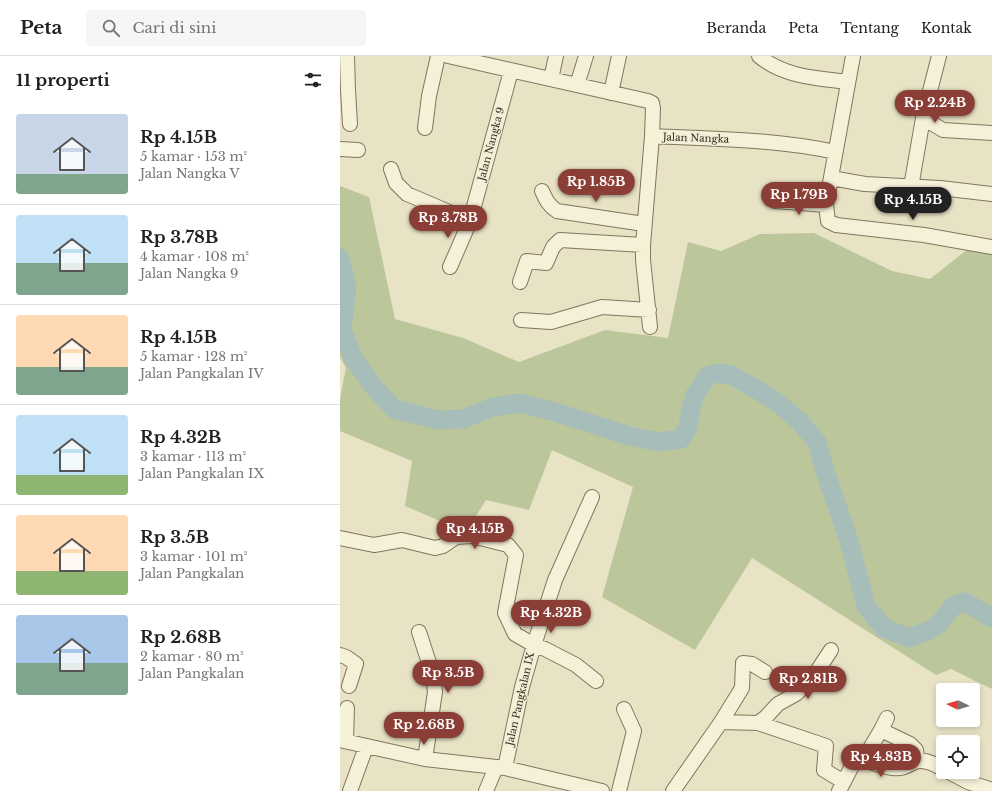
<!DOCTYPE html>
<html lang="id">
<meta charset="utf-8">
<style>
body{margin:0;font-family:"Libre Baskerville",serif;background:#f6f6f6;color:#202124;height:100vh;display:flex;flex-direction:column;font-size:15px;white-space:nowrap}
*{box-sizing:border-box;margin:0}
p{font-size:13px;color:#757577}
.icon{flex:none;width:22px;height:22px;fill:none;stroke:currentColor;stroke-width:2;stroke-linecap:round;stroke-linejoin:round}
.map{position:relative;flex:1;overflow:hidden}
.details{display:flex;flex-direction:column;background:#fff;width:340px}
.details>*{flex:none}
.needle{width:26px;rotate:275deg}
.buttons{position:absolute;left:596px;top:627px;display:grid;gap:8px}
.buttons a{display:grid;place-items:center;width:44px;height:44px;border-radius:4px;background:#fff;box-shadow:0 2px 6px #0003;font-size:20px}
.price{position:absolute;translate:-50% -34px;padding:0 9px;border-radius:14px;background:#8b3e35;color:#fff;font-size:13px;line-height:26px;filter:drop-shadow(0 1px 2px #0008)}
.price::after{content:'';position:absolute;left:50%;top:24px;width:12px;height:9px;margin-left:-6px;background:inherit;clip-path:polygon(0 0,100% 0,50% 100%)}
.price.active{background:#222;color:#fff}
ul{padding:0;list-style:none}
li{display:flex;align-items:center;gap:12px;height:100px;padding:0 16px}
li+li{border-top:1px solid #e0e0e0}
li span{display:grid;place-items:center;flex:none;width:112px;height:80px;border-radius:4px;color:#555}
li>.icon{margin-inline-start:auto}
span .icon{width:48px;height:48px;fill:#fffc;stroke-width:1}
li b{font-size:17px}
h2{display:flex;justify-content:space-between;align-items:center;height:48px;padding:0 16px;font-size:17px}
header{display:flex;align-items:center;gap:24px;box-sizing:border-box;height:56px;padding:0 20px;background:#fff;border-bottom:1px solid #e0e0e0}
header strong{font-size:19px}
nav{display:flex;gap:22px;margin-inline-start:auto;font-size:14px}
.search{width:280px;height:36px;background:#f6f6f6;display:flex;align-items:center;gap:10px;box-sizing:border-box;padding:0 14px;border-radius:4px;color:#757577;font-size:15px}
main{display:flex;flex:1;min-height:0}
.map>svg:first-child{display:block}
</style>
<header>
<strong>Peta</strong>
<div class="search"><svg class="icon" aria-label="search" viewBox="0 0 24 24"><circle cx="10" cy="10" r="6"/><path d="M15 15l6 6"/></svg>Cari di sini</div>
<nav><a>Beranda</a><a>Peta</a><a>Tentang</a><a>Kontak</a></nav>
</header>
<main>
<section class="details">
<h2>11 properti<svg class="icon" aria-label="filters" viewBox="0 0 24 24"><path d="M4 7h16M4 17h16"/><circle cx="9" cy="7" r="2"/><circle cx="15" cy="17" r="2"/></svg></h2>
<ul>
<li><span style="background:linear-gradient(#c9d6e8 75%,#7fa58c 0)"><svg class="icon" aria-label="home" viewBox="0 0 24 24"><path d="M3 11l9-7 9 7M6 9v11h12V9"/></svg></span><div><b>Rp 4.15B</b><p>5 kamar · 153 m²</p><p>Jalan Nangka V</p></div></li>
<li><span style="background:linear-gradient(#bfe0f5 60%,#7fa58c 0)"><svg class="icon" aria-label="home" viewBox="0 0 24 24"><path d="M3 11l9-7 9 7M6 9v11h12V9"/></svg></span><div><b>Rp 3.78B</b><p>4 kamar · 108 m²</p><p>Jalan Nangka 9</p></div></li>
<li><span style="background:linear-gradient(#ffd9b3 65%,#7fa58c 0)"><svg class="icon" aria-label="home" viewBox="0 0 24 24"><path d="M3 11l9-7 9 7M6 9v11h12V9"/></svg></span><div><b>Rp 4.15B</b><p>5 kamar · 128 m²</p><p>Jalan Pangkalan IV</p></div></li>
<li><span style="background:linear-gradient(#bfe0f5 75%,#8fb573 0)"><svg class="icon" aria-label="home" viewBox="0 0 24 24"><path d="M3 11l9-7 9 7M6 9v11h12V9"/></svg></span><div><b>Rp 4.32B</b><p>3 kamar · 113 m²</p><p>Jalan Pangkalan IX</p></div></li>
<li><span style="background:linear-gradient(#ffd9b3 70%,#8fb573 0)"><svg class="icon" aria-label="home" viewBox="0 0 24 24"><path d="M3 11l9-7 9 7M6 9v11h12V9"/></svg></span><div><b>Rp 3.5B</b><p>3 kamar · 101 m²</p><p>Jalan Pangkalan</p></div></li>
<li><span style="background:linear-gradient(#a9c7e8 60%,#7fa58c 0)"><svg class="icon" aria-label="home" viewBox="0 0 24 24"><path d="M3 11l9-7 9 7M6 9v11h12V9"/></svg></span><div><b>Rp 2.68B</b><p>2 kamar · 80 m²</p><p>Jalan Pangkalan</p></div></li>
</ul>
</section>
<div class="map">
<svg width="652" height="735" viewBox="0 0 652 735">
<rect width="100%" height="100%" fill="#e9e3c6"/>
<path fill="#bcc69b" d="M0 130 29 141 55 263 123 282 179 306 265 274 328 282 348 186 381 195 420 178 474 177 552 215 590 223 633 189 652 193V633L611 613 596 619 412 502 355 594 262 541 293 431 212 394 189 454 146 444 126 476 65 450 72 405 0 375V343L6 312 0 301Z"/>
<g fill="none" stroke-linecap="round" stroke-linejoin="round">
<path stroke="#a7bdb9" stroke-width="19" d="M0 202 7 230 2 273 13 302 33 330 54 353 98 364 123 363 153 351 179 347 212 355 289 380 319 386 341 383 348 371 351 353 355 339 367 320 377 317 391 319 416 333 438 347 460 366 477 386 485 415 509 485 526 550 544 572 569 582 588 575 599 568 613 550 625 546 652 562"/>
<g stroke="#82755e" stroke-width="16">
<path id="minor" d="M7 0 8 34 10 68
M108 0 308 45 312 47 313 52 312 80C374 83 435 83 495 96
M419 0C444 21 477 22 508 26
M513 0 486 149 488 165 496 169 584 179 652 191
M211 23 216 0
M237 29 246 0
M271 37 279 0
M583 62 603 74 652 77
M85 72 89 40 98 0
M0 93 18 94
M51 113 56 127 67 138 130 165 171 15
M491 122 525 128 600 132 652 138
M571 131 583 62 599 0
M202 135C206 144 209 150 217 155L304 168
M435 145 486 149
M110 211 130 165
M180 226 187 205 206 207 213 191 220 184 303 189
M181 264 211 266 262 251 309 254
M310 271 303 204V189L312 80
M0 482 34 489 62 484 95 492 103 490 116 481 132 480 168 489 176 499 165 557 175 578 194 589 205 593 236 609 256 625
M79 576 93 619 95 636 85 703
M0 599 6 601 16 608 9 630
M381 666 418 667 486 690 484 714 504 726
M418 667 426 661 438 648 456 638 472 623 491 594
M541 674 570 688 576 694 578 705
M0 684 85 703 165 712 262 735
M6 685 7 652
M523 704 541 674 547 662
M165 712 182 631 194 589 215 524 252 441
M609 716 628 726 652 734
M10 735 26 691
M146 735 156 711
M279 735 294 675 284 653
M333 735 381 666 402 632 403 607 412 608 425 616
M499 735 513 708 518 704H523C532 706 543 711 553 712 566 714 570 706 579 705 588 704 596 709 603 713"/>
</g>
<use href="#minor" stroke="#f5f0d8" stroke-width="14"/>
</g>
<g text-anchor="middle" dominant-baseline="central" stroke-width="3" stroke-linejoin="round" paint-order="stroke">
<g font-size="10" fill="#342c20" stroke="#f1ecd5">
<text transform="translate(356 82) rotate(2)">Jalan Nangka</text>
<text transform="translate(151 88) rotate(-75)">Jalan Nangka 9</text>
<text transform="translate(180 643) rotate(-77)">Jalan Pangkalan IX</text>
</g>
</g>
</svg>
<div class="buttons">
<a><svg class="needle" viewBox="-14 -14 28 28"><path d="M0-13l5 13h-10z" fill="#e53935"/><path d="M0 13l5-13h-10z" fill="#757577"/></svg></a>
<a><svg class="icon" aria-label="locate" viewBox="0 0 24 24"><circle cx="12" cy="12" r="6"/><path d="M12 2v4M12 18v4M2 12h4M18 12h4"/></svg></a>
</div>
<b class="price" style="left:595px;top:68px">Rp 2.24B</b>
<b class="price" style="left:256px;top:147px">Rp 1.85B</b>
<b class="price" style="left:459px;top:160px">Rp 1.79B</b>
<b class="price active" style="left:573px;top:165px">Rp 4.15B</b>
<b class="price" style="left:108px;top:183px">Rp 3.78B</b>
<b class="price" style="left:135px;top:494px">Rp 4.15B</b>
<b class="price" style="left:211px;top:578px">Rp 4.32B</b>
<b class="price" style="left:108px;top:638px">Rp 3.5B</b>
<b class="price" style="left:468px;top:644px">Rp 2.81B</b>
<b class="price" style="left:84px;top:690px">Rp 2.68B</b>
<b class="price" style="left:541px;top:722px">Rp 4.83B</b>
</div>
</main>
